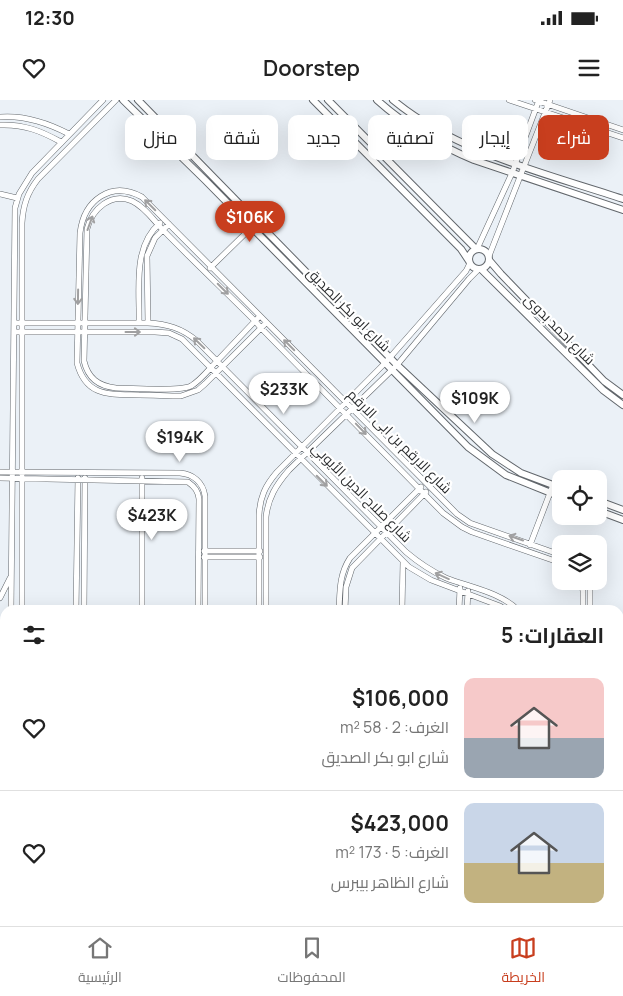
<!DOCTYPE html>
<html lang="ar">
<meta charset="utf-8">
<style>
body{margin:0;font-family:Manrope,Cairo,sans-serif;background:#f6f6f6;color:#222;direction:rtl;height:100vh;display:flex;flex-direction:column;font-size:19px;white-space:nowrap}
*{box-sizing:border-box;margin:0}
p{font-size:16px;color:#767676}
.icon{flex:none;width:28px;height:28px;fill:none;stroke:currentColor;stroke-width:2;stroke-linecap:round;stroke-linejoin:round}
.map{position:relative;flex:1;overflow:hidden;direction:ltr}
.drawer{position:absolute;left:0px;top:505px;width:624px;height:321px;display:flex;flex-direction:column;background:#fff;border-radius:15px 15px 0 0;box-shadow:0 5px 20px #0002;direction:rtl}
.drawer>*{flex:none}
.guide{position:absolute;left:15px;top:15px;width:594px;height:45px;direction:rtl;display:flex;gap:10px}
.fabs{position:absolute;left:552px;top:370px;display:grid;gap:10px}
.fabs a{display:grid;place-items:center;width:55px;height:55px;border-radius:10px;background:#fff;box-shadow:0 5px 20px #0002;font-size:25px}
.price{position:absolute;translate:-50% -42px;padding:0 11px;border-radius:18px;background:#fff;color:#222;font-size:16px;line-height:32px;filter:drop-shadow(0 1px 2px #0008)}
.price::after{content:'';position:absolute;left:50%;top:30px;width:15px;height:11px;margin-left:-8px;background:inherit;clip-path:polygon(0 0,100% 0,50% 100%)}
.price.current{background:#c83e1e;color:#fff}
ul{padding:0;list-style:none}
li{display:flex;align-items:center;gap:15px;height:125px;padding:0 20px}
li+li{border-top:1px solid #e0e0e0}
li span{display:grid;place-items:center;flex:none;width:140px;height:100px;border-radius:10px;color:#555}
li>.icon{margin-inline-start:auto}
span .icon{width:60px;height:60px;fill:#fffc;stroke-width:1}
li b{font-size:21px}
h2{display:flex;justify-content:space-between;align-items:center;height:60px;padding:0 20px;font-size:21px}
.tag{padding:0 18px;border-radius:10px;background:#fff;box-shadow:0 5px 20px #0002;font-size:18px;line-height:45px}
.tag.current{background:#c83e1e;color:#fff}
.status{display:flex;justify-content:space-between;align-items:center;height:35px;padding:0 25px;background:#fff;direction:ltr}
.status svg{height:14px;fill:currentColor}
header{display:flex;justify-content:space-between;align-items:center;height:65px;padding:0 20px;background:#fff;font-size:22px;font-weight:600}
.menu{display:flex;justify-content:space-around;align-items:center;height:70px;border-top:1px solid #e0e0e0;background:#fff;font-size:14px;color:#767676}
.menu a{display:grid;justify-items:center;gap:2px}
.menu .current{color:#c83e1e}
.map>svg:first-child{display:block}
</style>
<div class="status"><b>12:30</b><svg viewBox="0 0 49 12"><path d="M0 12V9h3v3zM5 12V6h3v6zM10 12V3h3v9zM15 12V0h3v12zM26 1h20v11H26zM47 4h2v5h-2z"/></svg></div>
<header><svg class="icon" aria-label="menu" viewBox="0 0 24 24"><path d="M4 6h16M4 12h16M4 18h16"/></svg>Doorstep<svg class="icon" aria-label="heart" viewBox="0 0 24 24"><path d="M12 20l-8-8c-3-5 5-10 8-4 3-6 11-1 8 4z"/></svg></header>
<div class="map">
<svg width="623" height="826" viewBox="0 0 623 826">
<rect width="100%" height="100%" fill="#ebf1f7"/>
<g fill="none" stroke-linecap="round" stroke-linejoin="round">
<g stroke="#62676c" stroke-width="6">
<path id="minor" d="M509 0 623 38
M535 0 623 30
M0 17C25 15 48 23 69 34
M0 25C24 24 41 31 61 42
M0 94 17 98
M477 149 512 73 539 0
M489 156 550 0
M210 168 257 122
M260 216 255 221 217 261C209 269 201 280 191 286 178 292 133 288 116 288 98 286 88 278 84 261L87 129C92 109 111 92 132 101 145 107 154 121 163 130 193 161 225 191 255 221L261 228 443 413 462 427 472 432 561 463
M14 223H148C167 224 182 228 197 241L406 452C419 463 431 471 446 478 469 487 500 492 518 510
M139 223C140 190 132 147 160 123
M148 223 147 156 155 138 169 124
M266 223 205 284 198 290 181 296C167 296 153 295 139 295 109 294 86 297 77 263L80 133C84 100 111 80 142 97L457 414 470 423 561 455
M14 232H155L169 233 182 239 409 467 431 480 500 506 506 510
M0 372 180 373C193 374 203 382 205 396V510
M0 378 188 382C195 387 198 391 199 399L198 510
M530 445 553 385
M204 451H260
M204 457H260
M581 481 583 491V510
M590 481V510
M0 498 10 478
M11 510 15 108 19 94 32 73 103 0
M22 510V123C23 106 27 93 38 79L116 0
M76 510 78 378
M84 510 85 378
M142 510V378
M259 510V415C260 397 265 386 277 372L385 263 466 171 470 163
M266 510V417C268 398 276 385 289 370L397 265 469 179 479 169
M339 510C340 491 339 475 350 458L421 387
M345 510 346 487 352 468 426 392
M402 510 403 462
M459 510 460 488
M467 510 468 491
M0 559H5
M0 692 5 701
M0 752H5
M0 773H5
M341 821V826
M476 821 482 825 488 821
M107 826V821
M115 826V821"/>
</g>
<g stroke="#62676c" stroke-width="8">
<path id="tertiary" d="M123 0 205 80 468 347 506 375 561 397
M138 0 397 265 492 354 521 373 561 388
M313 0 461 149 469 161
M328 0 476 149
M377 0C406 26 438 45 474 60L623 110
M393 0C457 53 545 73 623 99
M469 159a10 10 0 1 1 20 0a10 10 0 1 1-20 0Z
M489 160 501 174 604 281 623 295
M481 169 603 290 623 305
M599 401 623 410
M599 411 623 420
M0 679H5
M0 690H5
M619 707 623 681
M619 772 623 747
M599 826 600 821
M610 826V821"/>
</g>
<use href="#minor" stroke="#fff" stroke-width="5"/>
<use href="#tertiary" stroke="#fff" stroke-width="6"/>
</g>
<defs><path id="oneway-shaft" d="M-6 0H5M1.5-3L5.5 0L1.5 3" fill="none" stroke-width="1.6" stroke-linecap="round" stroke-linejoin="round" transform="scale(1.25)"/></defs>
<g stroke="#a0a0a1">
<use href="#oneway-shaft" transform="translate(150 105) rotate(-135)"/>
<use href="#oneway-shaft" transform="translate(90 123) rotate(-70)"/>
<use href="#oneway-shaft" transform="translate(223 189) rotate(45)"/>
<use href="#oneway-shaft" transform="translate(78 197) rotate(91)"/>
<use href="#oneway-shaft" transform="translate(133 232)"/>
<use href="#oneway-shaft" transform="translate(199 243) rotate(-136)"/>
<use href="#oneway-shaft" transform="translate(289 245) rotate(-135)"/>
<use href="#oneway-shaft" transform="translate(361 329) rotate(46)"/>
<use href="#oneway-shaft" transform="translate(322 381) rotate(45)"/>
<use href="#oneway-shaft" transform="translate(516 438) rotate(-161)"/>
<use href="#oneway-shaft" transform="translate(442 476) rotate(-156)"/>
</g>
<g text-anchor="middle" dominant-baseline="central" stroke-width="4.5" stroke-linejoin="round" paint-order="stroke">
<g font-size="14" fill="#2b2d2f" stroke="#fff">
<text transform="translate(349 209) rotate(45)">شارع ابو بكر الصديق</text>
<text transform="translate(560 229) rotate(45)">شارع احمد بدوى</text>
<text transform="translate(400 341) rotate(45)">شارع الارقم بن ابى الارقم</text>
<text transform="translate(362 392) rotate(45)">شارع صلاح الدين الأيوبي</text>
</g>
</g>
</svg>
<div class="fabs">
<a><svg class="icon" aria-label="locate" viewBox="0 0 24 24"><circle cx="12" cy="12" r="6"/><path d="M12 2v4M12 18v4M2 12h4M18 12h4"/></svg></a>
<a><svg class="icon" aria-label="layers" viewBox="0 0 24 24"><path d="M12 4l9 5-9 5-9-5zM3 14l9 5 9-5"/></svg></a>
</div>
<b class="price current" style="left:250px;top:143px">$106K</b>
<b class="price" style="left:284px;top:315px">$233K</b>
<b class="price" style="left:475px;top:324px">$109K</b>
<b class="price" style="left:180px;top:363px">$194K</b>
<b class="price" style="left:152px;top:441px">$423K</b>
<div class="guide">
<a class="tag current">شراء</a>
<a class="tag">إيجار</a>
<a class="tag">تصفية</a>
<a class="tag">جديد</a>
<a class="tag">شقة</a>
<a class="tag">منزل</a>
</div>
<section class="drawer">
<h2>العقارات: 5<svg class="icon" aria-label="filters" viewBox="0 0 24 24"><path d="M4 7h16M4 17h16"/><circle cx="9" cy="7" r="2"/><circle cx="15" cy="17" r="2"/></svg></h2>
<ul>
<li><span style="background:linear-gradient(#f6c9c9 60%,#9aa5b1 0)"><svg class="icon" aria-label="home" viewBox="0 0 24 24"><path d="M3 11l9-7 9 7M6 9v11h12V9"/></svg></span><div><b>$106,000</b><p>الغرف: 2 · 58 m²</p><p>شارع ابو بكر الصديق</p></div><svg class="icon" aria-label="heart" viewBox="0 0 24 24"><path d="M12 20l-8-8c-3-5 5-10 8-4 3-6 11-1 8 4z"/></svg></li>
<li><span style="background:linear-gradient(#c9d6e8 60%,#c2b280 0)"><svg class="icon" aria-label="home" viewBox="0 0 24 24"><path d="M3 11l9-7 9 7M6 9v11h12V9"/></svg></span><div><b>$423,000</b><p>الغرف: 5 · 173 m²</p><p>شارع الظاهر بيبرس</p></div><svg class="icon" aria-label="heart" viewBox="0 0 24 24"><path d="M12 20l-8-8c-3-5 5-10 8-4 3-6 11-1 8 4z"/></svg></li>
</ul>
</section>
</div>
<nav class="menu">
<a class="current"><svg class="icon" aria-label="map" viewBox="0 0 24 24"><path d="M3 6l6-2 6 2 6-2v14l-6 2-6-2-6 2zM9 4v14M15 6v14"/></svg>الخريطة</a>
<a><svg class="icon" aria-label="saved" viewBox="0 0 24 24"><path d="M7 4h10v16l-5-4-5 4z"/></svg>المحفوظات</a>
<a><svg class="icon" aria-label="home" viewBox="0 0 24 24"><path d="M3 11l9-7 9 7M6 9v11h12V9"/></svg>الرئيسية</a>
</nav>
